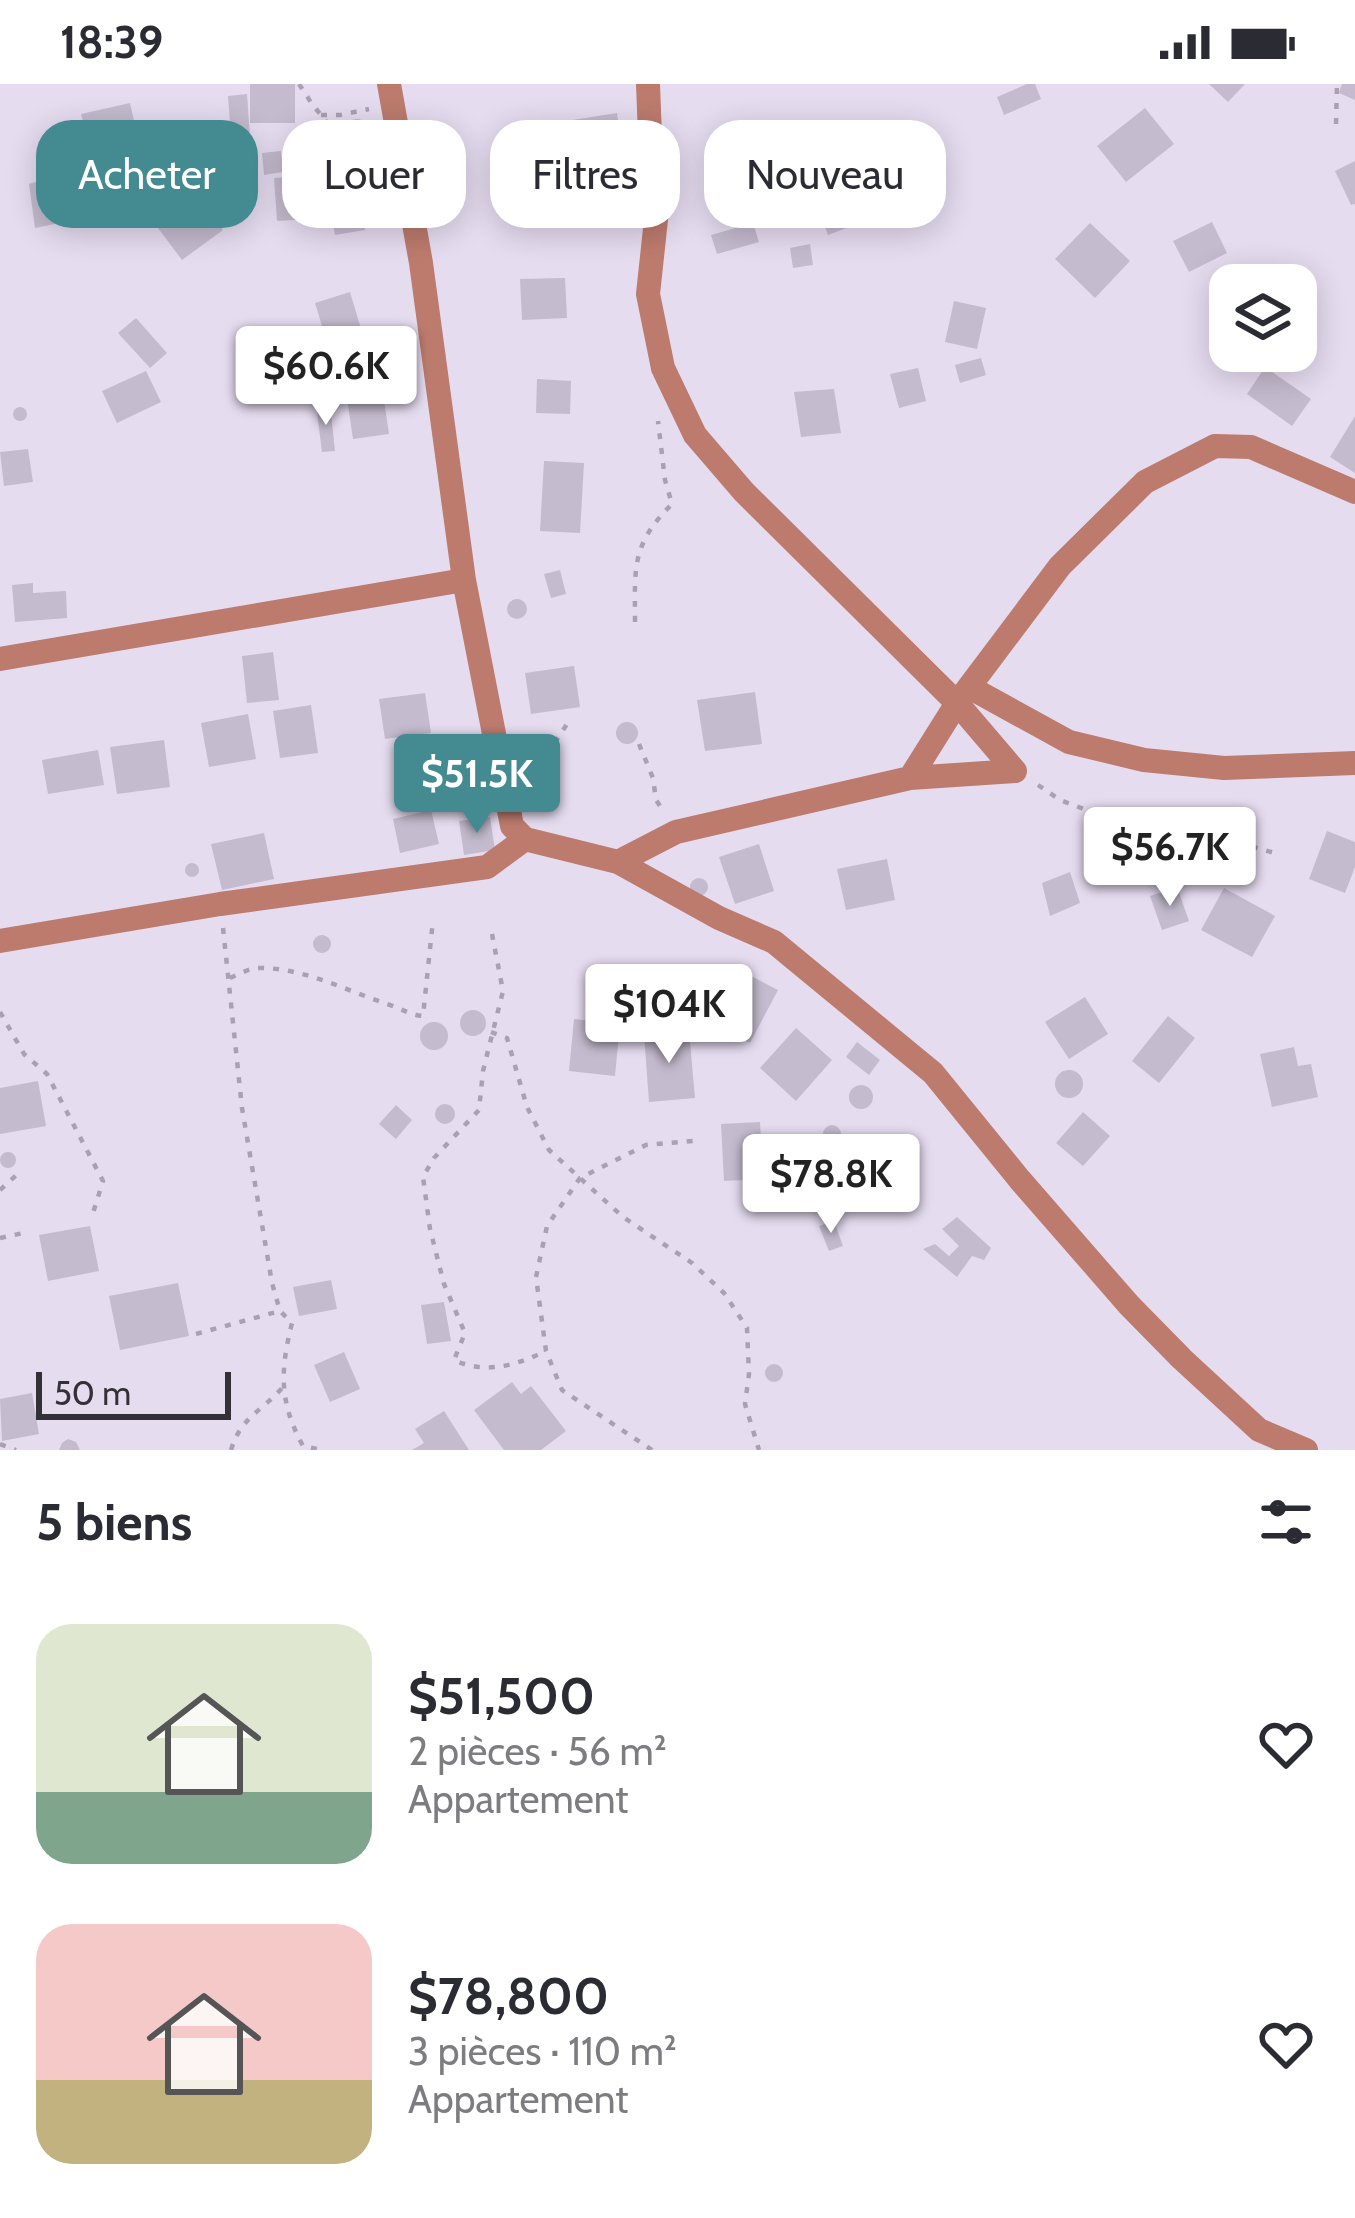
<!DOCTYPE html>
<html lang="fr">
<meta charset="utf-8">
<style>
body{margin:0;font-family:Cabin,sans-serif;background:#f2f2f3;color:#2b2b33;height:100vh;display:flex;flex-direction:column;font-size:45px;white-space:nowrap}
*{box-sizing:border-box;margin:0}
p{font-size:39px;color:#7c7c81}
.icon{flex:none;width:66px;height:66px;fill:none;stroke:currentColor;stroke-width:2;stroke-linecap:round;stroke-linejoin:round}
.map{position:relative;height:1366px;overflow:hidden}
.panel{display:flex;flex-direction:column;background:#fff;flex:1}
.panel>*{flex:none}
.hud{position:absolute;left:36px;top:36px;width:1284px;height:108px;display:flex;gap:24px}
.buttons{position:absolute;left:1209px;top:180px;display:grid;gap:24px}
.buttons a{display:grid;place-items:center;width:108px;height:108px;border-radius:24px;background:#fff;box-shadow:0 6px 30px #0003;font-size:60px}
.scale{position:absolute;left:36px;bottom:30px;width:195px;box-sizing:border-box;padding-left:12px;border:6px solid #343038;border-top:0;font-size:33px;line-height:42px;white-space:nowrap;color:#343038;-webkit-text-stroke:9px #e6dcf0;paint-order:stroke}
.price{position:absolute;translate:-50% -102px;padding:0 27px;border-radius:12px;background:#fff;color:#222;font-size:39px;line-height:78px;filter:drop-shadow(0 3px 6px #0008)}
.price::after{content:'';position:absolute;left:50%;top:72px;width:36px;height:27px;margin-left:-18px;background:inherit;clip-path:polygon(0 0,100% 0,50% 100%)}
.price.selected{background:#438a91;color:#fff}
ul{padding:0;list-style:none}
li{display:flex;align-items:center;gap:36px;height:300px;padding:0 36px}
li span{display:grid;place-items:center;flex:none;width:336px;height:240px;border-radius:36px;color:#555}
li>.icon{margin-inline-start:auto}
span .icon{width:144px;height:144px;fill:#fffc;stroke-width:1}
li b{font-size:51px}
h2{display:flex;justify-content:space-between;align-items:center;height:144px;padding:0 36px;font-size:51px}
.pill{padding:0 42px;border-radius:36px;background:#fff;box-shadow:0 6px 30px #0003;font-size:42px;line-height:108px}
.pill.selected{background:#438a91;color:#fff}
.status{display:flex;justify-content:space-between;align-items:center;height:84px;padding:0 60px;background:#fff;direction:ltr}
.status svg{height:33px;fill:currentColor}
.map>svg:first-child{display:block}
</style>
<div class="status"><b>18:39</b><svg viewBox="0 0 49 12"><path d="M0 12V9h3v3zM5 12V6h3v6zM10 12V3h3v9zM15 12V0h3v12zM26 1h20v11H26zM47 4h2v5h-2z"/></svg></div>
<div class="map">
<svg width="1355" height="1366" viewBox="0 0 1355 1366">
<rect width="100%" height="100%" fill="#e6dcf0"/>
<path fill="#c4bbce" d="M250 0H295V39H250Z
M1027 0H1035L1041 15 1004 31 997 13Z
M1209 0H1245L1228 18Z
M1342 0H1355V16L1339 9Z
M247 10 250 52 231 54 228 12Z
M130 19 139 59 91 70 81 30Z
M1145 24 1174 60 1126 98 1097 62Z
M617 29 625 80 569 89 560 38Z
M345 47a12 12 0 1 1 24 0a12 12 0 1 1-24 0Z
M892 37 908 65 890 75 874 48Z
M281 67 283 88 264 91 262 69Z
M896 86a9 9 0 1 1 18 0a9 9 0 1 1-18 0Z
M1355 77V120L1351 121 1335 87Z
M73 87 84 134 35 144 29 100Z
M342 97a9 9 0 1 1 18 0a9 9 0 1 1-18 0Z
M324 91 328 134 277 137 274 94Z
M843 102 857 140 828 151 814 113Z
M192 104 223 146 182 176 158 144 172 133 166 124Z
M867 119a11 11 0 1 1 22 0a11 11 0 1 1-22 0Z
M359 112 365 146 335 151 329 117Z
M1212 138 1227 169 1189 188 1173 157Z
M753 139 759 158 717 170 711 151Z
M1090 139 1130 177 1095 214 1055 175Z
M810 160 813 181 793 184 790 164Z
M565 194 567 234 522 236 520 195Z
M350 208 367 265 332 275 315 219Z
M954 217 986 224 977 265 945 258Z
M136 234 167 269 150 284 118 249Z
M981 274 986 291 960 299 955 281Z
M1265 283 1311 315 1292 342 1247 310Z
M918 284 926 317 899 324 890 290Z
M146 287 161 318 117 339 102 307Z
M537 295 571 297 570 330 536 329Z
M382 303 389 350 353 355 346 308Z
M834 305 841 349 801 353 794 308Z
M330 320 335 367 322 368 316 321Z
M13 330a7 7 0 1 1 14 0a7 7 0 1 1-14 0Z
M1355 332V389L1330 373Z
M28 365 33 398 4 402 0 368Z
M544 377 584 379 580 449 540 447Z
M560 486 566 510 551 514 544 490Z
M33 499V509L66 507 67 534 15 538 12 501Z
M507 525a10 10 0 1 1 20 0a10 10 0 1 1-20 0Z
M273 568 279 616 247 619 242 572Z
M574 582 580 623 531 630 525 589Z
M755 608 762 660 705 667 697 616Z
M425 609 431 649 385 655 379 615Z
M311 621 318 669 280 674 273 627Z
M248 630 256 675 209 683 201 639Z
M616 649a11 11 0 1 1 22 0a11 11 0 1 1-22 0Z
M164 656 170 703 117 710 110 663Z
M98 666 104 701 48 710 42 676Z
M431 726 439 760 400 769 393 735Z
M490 733 495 766 464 771 459 737Z
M1327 747 1355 758V783L1345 809 1309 795Z
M264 749 274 795 222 806 211 760Z
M759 760 774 807 735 820 719 773Z
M887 775 895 816 846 826 837 785Z
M185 786a7 7 0 1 1 14 0a7 7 0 1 1-14 0Z
M1070 788 1080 819 1050 832 1042 799Z
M690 803a9 9 0 1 1 18 0a9 9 0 1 1-18 0Z
M1177 803 1189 837 1162 846 1150 812Z
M1224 804 1275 832 1252 873 1201 846Z
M313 860a9 9 0 1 1 18 0a9 9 0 1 1-18 0Z
M749 891 778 906 750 959 721 944Z
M1085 913 1108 950 1069 975 1045 938Z
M460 939a13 13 0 1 1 26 0a13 13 0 1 1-26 0Z
M1168 932 1195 954 1159 999 1132 977Z
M574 935 620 940 615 992 569 987Z
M420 952a14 14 0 1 1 28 0a14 14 0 1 1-28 0Z
M796 944 832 976 796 1017 760 984Z
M689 947 695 1014 649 1018 644 950Z
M857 958 880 976 869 991 846 973Z
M1294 963 1298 982 1311 980 1318 1013 1272 1023 1260 970Z
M1055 1000a14 14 0 1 1 28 0a14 14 0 1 1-28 0Z
M38 997 46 1042 0 1050V1004Z
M849 1013a12 12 0 1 1 24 0a12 12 0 1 1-24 0Z
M435 1030a10 10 0 1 1 20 0a10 10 0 1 1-20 0Z
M396 1021 412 1036 396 1055 379 1040Z
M1083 1028 1110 1052 1083 1082 1056 1059Z
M760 1038 763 1095 724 1097 721 1040Z
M823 1050a9 9 0 1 1 18 0a9 9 0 1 1-18 0Z
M857 1054 879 1082 859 1098 837 1070Z
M0 1076a8 8 0 1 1 16 0a8 8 0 1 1-16 0Z
M957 1133 991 1164 984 1176 972 1172 957 1193 923 1165 935 1160 949 1172 959 1162 942 1145Z
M834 1137 843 1162 829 1167 819 1142Z
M90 1142 99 1187 48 1197 39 1151Z
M331 1196 337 1225 299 1232 293 1203Z
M178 1199 189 1252 120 1266 109 1212Z
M444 1218 451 1257 427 1260 421 1221Z
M344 1268 360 1305 330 1318 314 1281Z
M765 1289a9 9 0 1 1 18 0a9 9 0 1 1-18 0Z
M512 1298 521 1310 531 1302 566 1347 541 1366H504L474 1326Z
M32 1309 39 1350 2 1357 0 1315Z
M444 1327 469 1366H412L424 1359 415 1345Z
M68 1355 76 1358 80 1366H59L62 1359Z"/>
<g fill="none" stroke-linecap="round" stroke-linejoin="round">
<path stroke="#a9a1b1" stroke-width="4.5" stroke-dasharray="6 9" stroke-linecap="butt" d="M299 0 312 20 381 105
M321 31H340L369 25
M1336 40 1337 0
M635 538C635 483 631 461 672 420L665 396 658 337
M639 660 653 694 656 716 664 728
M530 696 569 637
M1038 701 1060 716 1121 739 1161 743 1222 754 1278 770
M223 844 242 1024 272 1199 280 1227 292 1239C280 1287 279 1318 303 1362L322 1366
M492 850 503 907 483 987 479 1026 434 1074 423 1093 430 1145 444 1200 465 1249 454 1276C486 1291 516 1281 546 1267
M230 894C239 890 248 885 257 884 302 883 345 906 387 920 400 924 410 931 423 932L433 836
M0 928 24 970 47 990 103 1097 93 1129
M491 948 507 954 527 1023 549 1066 623 1133 692 1179 724 1209 747 1244 749 1290 745 1320 759 1366
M0 1106 22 1086
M0 1154 28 1148
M196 1250 280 1227
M0 1360 16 1366
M231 1366C241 1333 261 1328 283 1303
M652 1366 562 1306 546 1267 536 1193 547 1142 580 1094 646 1061 694 1057"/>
<path stroke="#bc7b6d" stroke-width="24" d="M389 0 421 179 464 496 512 742 525 755 618 778 719 834 774 858 933 989 1020 1096 1129 1221 1182 1275 1259 1346 1306 1366
M648 0 650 52 657 81 658 117 648 210 663 284 695 351 744 408 957 619 1015 687
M0 575 464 496
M969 603 1069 658 1144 676 1224 684 1355 679
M910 694 957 619 1060 482 1145 398 1215 362 1251 363 1355 408
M618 778 676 748 910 694 1015 687
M0 857 220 820 487 783 525 755"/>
</g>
</svg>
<div class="buttons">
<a><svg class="icon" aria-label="layers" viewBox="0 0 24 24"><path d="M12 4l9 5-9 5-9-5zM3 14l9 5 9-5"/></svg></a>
</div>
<div class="scale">50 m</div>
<b class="price" style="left:326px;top:344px">$60.6K</b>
<b class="price selected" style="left:477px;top:752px">$51.5K</b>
<b class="price" style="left:1170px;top:825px">$56.7K</b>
<b class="price" style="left:669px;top:982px">$104K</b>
<b class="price" style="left:831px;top:1152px">$78.8K</b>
<div class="hud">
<a class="pill selected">Acheter</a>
<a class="pill">Louer</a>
<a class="pill">Filtres</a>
<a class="pill">Nouveau</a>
</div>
</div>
<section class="panel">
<h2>5 biens<svg class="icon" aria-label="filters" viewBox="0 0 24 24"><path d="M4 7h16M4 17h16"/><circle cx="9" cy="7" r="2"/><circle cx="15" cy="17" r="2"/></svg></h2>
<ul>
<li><span style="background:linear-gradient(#dfe7d0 70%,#7fa58c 0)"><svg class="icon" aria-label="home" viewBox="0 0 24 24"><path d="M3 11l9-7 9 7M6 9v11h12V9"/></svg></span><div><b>$51,500</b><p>2 pièces · 56 m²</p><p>Appartement</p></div><svg class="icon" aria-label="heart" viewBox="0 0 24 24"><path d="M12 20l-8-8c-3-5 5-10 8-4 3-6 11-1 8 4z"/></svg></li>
<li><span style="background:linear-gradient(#f6c9c9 65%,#c2b280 0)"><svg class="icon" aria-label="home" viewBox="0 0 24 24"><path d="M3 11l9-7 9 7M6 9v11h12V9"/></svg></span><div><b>$78,800</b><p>3 pièces · 110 m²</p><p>Appartement</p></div><svg class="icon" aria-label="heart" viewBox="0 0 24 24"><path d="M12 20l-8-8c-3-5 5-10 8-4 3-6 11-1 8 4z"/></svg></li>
</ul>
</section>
